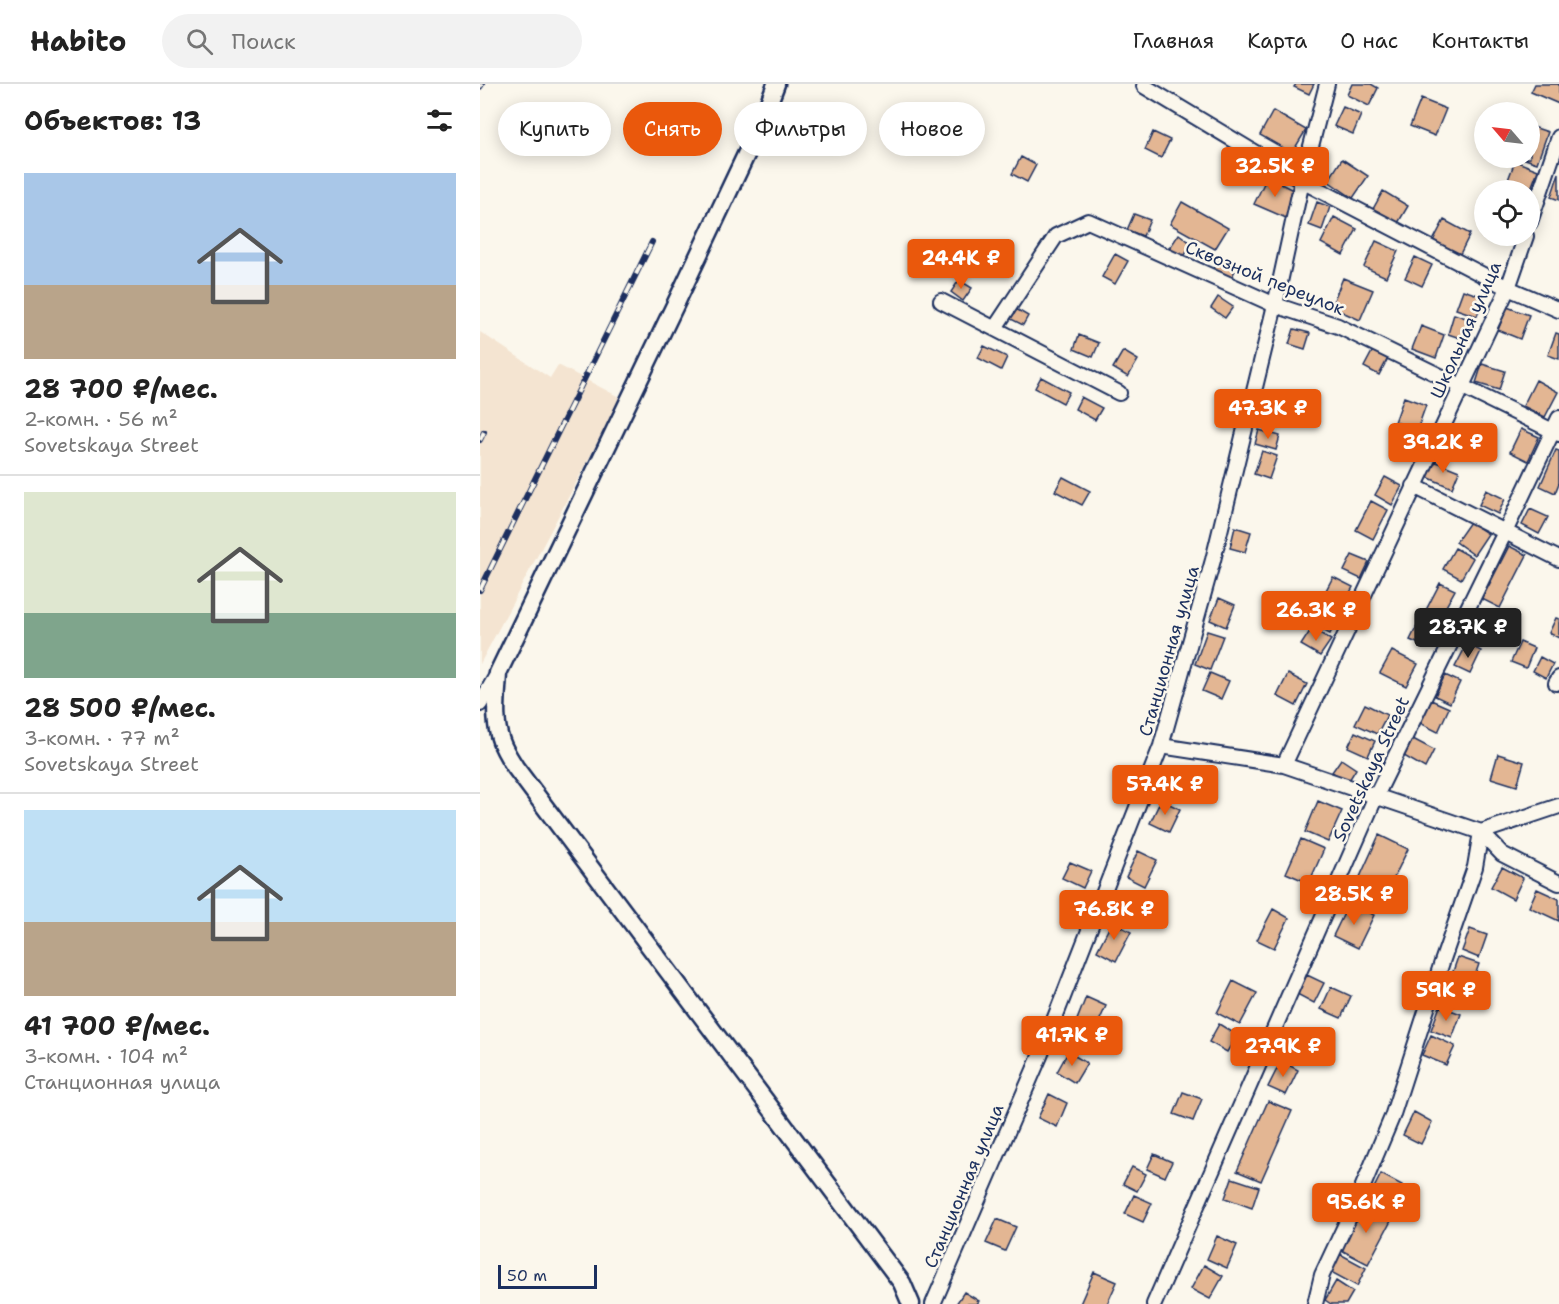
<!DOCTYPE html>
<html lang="ru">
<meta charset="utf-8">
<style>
body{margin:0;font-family:"Shantell Sans",sans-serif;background:#f2f2f2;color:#222;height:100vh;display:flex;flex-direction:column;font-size:22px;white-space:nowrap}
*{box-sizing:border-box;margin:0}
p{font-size:20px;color:#767676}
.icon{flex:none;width:33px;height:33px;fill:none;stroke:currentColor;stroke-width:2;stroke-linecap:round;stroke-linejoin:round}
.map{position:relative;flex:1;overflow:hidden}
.details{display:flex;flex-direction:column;background:#fff;width:480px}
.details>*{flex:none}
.top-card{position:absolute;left:18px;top:18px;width:570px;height:54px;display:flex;gap:12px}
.needle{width:39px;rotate:298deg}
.tools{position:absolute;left:994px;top:18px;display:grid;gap:12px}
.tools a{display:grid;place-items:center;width:66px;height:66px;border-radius:50%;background:#fff;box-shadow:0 3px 15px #0003;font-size:30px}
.scale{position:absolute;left:18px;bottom:15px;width:99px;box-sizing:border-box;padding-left:6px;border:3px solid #1b2f5e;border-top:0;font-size:16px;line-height:21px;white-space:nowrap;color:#1b2f5e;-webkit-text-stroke:4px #fbf7ec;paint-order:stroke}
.price{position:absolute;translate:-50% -51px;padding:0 14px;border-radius:6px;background:#ea580c;color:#fff;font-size:20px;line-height:39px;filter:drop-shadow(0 2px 3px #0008)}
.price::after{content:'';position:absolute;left:50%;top:36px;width:18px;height:14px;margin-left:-9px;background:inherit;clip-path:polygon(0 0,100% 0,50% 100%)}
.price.on{background:#222;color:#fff}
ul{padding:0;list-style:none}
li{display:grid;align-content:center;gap:12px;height:318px;padding:0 24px}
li+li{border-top:2px solid #e0e0e0}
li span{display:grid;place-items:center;height:186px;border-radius:0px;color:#555}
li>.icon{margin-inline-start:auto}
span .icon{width:108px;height:108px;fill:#fffc;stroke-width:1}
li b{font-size:26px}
h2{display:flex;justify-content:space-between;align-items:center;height:72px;padding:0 24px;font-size:26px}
.tag{padding:0 21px;border-radius:27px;background:#fff;box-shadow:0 3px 15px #0003;font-size:21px;line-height:54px}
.tag.on{background:#ea580c;color:#fff}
header{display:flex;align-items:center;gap:36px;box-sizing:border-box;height:84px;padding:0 30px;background:#fff;border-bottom:2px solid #e0e0e0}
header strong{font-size:28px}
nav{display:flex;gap:33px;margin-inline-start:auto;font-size:21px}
.search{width:420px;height:54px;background:#f2f2f2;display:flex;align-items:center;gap:15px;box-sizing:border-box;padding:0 21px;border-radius:33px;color:#767676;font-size:22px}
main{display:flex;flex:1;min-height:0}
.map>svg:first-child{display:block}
</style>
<header>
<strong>Habito</strong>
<div class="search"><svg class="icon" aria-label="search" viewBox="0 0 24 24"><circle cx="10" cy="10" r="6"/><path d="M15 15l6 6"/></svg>Поиск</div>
<nav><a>Главная</a><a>Карта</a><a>О нас</a><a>Контакты</a></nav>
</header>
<main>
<section class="details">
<h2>Объектов: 13<svg class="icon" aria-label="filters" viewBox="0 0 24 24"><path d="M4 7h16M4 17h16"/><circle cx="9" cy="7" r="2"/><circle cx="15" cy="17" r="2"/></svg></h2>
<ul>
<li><span style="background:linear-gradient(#a9c7e8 60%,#b9a48a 0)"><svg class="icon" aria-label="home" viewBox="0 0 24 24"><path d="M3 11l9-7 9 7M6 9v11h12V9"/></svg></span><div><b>28 700 ₽/мес.</b><p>2-комн. · 56 m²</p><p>Sovetskaya Street</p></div></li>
<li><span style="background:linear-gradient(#dfe7d0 65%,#7fa58c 0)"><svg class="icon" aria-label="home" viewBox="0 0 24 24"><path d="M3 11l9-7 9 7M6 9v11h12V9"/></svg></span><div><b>28 500 ₽/мес.</b><p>3-комн. · 77 m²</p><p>Sovetskaya Street</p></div></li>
<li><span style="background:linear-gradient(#bfe0f5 60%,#b9a48a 0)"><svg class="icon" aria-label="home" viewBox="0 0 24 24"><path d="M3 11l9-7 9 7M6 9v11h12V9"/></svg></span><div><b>41 700 ₽/мес.</b><p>3-комн. · 104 m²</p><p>Станционная улица</p></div></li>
</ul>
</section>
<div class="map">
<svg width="1079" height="1220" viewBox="0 0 1079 1220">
<rect width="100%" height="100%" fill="#fbf7ec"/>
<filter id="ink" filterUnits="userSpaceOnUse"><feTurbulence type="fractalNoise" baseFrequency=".0167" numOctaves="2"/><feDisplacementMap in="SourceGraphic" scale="12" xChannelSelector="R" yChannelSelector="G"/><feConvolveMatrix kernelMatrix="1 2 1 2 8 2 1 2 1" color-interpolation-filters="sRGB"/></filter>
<g filter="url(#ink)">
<path fill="#f4e4d1" d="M0 248 70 294 78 281 141 314 0 580Z"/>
<path fill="#e3b693" stroke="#1b2f5e" stroke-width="1.5" d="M816 0H834L829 10 814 3Z
M872 0H891L898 4 889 22 867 11Z
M1055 0H1079V20L1051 8Z
M941 15 966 25 955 52 930 42Z
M863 23 881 31 873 50 854 42Z
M793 27 826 46 812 69 780 51Z
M1050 42 1068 48 1057 79 1042 74H1050Z
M673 48 690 56 681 74 665 66Z
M541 73 556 81 547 98 532 90Z
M862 75 888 92 873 114 848 97Z
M1035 77 1058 86 1050 107 1032 106 1025 104Z
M1079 89V116L1071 113Z
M787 93 815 107 806 134 774 120Z
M903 107 928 122 918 139 893 125Z
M702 118 748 144 735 165 690 140Z
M837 118 850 123 842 146 829 141Z
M654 130 670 136 663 152 647 146Z
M854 133 877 145 863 171 841 159Z
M964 136 990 150 980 170 953 157Z
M699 150 712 160 703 174 689 165Z
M896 157 918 167 906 193 884 183Z
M635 170 648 177 635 200 622 193Z
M935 173 952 181 942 202 925 194Z
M738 176 756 185 751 194 734 186Z
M863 194 893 206 880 236 851 223Z
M479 196 492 204 483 217 471 208Z
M983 206 1004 213 997 232 976 225Z
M738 213 753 223 745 234 731 224Z
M1027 223 1049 231 1040 255 1018 246Z
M536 225 548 232 543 241 531 235Z
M974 230 995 237 989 257 968 250Z
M941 242 964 251 956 274 932 265Z
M814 245 830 249 825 265 809 260Z
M1076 249 1079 250V275L1068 271Z
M599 251 619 259 613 273 594 265Z
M504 262 527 273 521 286 498 274Z
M893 266 908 274 899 291 884 283Z
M643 267 658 276 648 293 633 284Z
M1002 280 1025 287 1019 306 996 299Z
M561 293 589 308 583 319 555 304Z
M1056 296 1078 308 1065 333 1043 322Z
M601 313 622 324 615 336 595 325Z
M924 313 946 321 937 346 915 338Z
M1041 345 1059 353 1048 377 1030 368Z
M779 346 800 352 796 366 775 360Z
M1076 366 1079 367V399L1075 409 1060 402Z
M782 367 797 372 789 395 774 390Z
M954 377 979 387 972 404 947 393Z
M583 393 610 407 602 421 575 407Z
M905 393 922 402 912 421 895 411Z
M1006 406 1025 415 1018 430 999 421Z
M891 417 908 426 893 455 876 446Z
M1050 425 1068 433 1059 450 1042 441Z
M990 438 1008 450 994 471 976 458Z
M755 443 771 448 765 468 750 464Z
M1029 462 1047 471 1020 524 1002 515Z
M975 464 993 474 981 495 963 485Z
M872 471 889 478 881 495 864 487Z
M853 493 873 503 861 525 842 514Z
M960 499 975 506 959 535 945 528Z
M739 514 755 521 746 543 730 536Z
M836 520 859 531 850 550 827 539Z
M996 528 1015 536 1006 559 987 551Z
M1076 534 1079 535V554L1069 549Z
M940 536 958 544 949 564 930 556Z
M832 544 851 556 840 572 821 561Z
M727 547 743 552 730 586 715 580Z
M1040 558 1054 564 1046 584 1031 578Z
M987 560 1001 567 990 590 975 583Z
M912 567 938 580 926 602 900 589Z
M1060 573 1073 580 1066 594 1053 587Z
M730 589 749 597 741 615 722 607Z
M808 590 827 600 816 622 797 612Z
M965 591 980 598 970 619 955 612Z
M951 616 969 624 958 648 940 639Z
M885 620 907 631 897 650 875 640Z
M875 648 895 657 888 672 868 663Z
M933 655 954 666 945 684 924 672Z
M1018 670 1044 678 1037 702 1011 694Z
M861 675 876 685 868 698 852 688Z
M681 716 700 725 689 748 670 739Z
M838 717 862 727 848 758 825 748Z
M899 751 928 765 908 806 880 793Z
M821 755 844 765 829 799 806 789Z
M658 767 677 776 664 802 646 793Z
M590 778 611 787 603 804 582 794Z
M1022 783 1043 794 1033 815 1011 803Z
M1057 805 1079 815V837L1049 823Z
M869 819 894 831 878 864 853 852Z
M793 825 809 834 794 864 777 856Z
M632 838 651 848 636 877 617 867Z
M990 845 1007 851 999 874 982 867Z
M978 873 999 880 990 906 969 899Z
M827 891 844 899 834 919 817 910Z
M753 897 777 909 760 941 737 929Z
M851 903 871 912 861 934 841 925Z
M606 913 626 922 614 949 595 941Z
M960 922 981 930 972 954 951 946Z
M739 940 757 951 747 968 729 958Z
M812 947 833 955 825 976 804 969Z
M951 951 975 962 966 981 942 971Z
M588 968 607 979 595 999 577 988Z
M801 977 818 986 806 1011 788 1003Z
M703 1008 722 1015 713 1037 694 1030Z
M569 1010 587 1019 577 1043 558 1034Z
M788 1017 812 1027 781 1097 757 1087Z
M934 1028 952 1038 941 1060 923 1051Z
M674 1070 692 1078 685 1093 667 1085Z
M652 1083 666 1090 657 1107 643 1100Z
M901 1090 922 1101 911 1123 890 1112Z
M752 1094 779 1103 772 1124 745 1114Z
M654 1111 672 1119 663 1138 645 1130Z
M885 1121 912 1135 888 1180 861 1166Z
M517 1135 536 1143 525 1167 506 1159Z
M737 1152 757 1161 747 1184 727 1175Z
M860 1170 886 1184 877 1202 851 1188Z
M724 1181 743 1192 730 1215 711 1205Z
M614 1188 637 1198 627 1220H600Z
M856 1197 873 1208 866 1220H851L845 1216Z
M484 1208 499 1217 497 1220H476Z"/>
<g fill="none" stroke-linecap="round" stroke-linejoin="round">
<g stroke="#1b2f5e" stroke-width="18">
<path id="minor" d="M664 2 822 97 1028 204 1079 226
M1050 138 1079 53
M461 217 639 309
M515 244 576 152 608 137 795 221 858 242 1079 350
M934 402 1079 475
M1076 599 1079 594
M0 620 17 591
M681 662 804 681 1001 748 1079 722
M804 681 1028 204 1046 152
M1001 748 1022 770 1079 799
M453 1220 560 972 681 662 733 476 795 221 822 97 847 0
M674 1220 896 712 1025 448 1079 334
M835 1220 842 1191 878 1114 912 1033 962 878 995 783 1001 748"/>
</g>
<g stroke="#1b2f5e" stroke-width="21">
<path id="tertiary" d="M296 0 281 39 196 219 18 589C17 612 13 636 21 657 24 666 30 675 35 683L422 1199 431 1220"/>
</g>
<use href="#minor" stroke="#fbf7ec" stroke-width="14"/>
<use href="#tertiary" stroke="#fbf7ec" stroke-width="16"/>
<g stroke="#1b2f5e" stroke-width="6">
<path id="rail" d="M0 3 2 0
M0 356 4 348
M0 506 172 158"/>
</g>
<use href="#rail" stroke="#fbf7ec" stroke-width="4" stroke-dasharray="11" stroke-linecap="butt"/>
</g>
</g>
<g text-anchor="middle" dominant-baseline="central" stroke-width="5" stroke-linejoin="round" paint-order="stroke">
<g font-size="18" fill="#1b2f5e" stroke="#fbf7ec">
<text transform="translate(785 194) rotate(22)">Сквозной переулок</text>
<text transform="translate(986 246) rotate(-66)">Школьная улица</text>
<text transform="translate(689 567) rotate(-74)">Станционная улица</text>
<text transform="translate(891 685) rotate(-65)">Sovetskaya Street</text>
<text transform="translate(484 1102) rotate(-67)">Станционная улица</text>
</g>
</g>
</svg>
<div class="tools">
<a><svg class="needle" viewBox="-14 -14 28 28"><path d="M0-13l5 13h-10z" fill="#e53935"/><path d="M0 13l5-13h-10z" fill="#767676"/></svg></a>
<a><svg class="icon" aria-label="locate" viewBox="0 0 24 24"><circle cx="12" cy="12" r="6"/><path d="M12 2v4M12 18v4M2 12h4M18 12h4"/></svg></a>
</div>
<div class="scale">50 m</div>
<b class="price" style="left:795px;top:114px">32.5K ₽</b>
<b class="price" style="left:481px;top:206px">24.4K ₽</b>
<b class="price" style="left:788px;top:356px">47.3K ₽</b>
<b class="price" style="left:963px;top:390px">39.2K ₽</b>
<b class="price" style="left:836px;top:558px">26.3K ₽</b>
<b class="price on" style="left:988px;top:575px">28.7K ₽</b>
<b class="price" style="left:685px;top:732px">57.4K ₽</b>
<b class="price" style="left:874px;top:842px">28.5K ₽</b>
<b class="price" style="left:634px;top:857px">76.8K ₽</b>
<b class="price" style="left:966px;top:938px">59K ₽</b>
<b class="price" style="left:592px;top:983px">41.7K ₽</b>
<b class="price" style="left:803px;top:994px">27.9K ₽</b>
<b class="price" style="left:886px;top:1150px">95.6K ₽</b>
<div class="top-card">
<a class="tag">Купить</a>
<a class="tag on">Снять</a>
<a class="tag">Фильтры</a>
<a class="tag">Новое</a>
</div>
</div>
</main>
